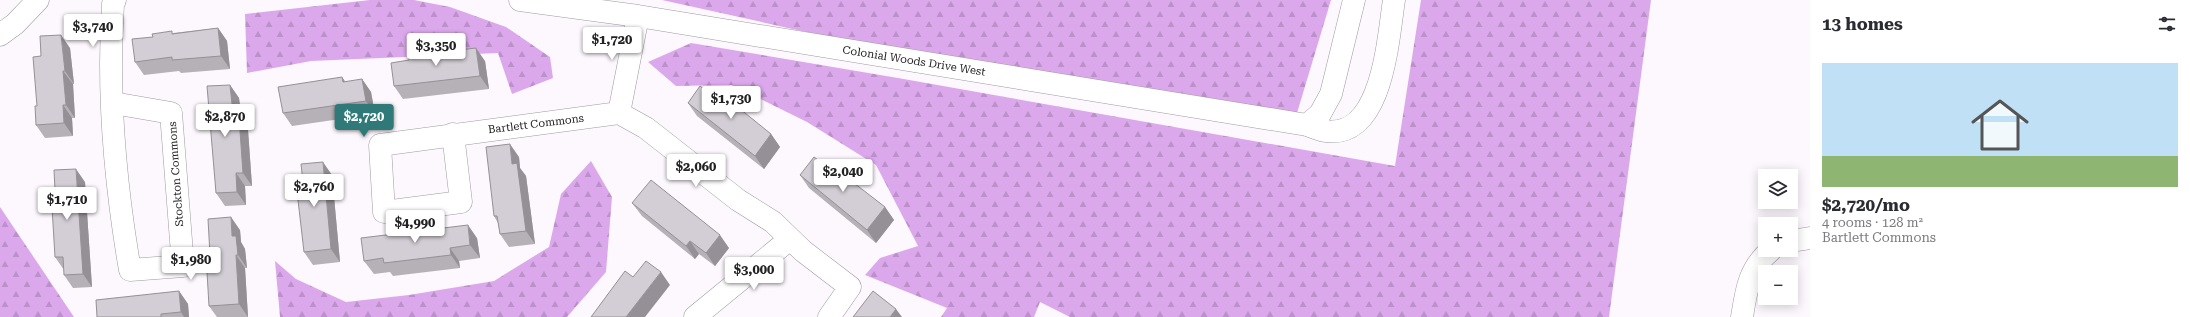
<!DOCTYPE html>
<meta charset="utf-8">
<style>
body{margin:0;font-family:"Roboto Serif",serif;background:#f2f2f3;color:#2b2b33;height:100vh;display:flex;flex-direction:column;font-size:15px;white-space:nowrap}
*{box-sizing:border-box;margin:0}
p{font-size:13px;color:#7c7c81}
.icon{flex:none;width:22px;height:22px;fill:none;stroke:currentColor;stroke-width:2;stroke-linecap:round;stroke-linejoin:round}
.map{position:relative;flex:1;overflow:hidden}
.side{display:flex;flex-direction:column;background:#fff;width:380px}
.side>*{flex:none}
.tools{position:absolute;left:1758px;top:169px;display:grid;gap:8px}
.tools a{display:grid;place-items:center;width:40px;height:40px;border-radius:0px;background:#fff;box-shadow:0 2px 10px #0003;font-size:20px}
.price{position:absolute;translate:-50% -34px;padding:0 9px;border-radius:4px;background:#fff;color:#222;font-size:13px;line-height:26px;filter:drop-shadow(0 1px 2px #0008)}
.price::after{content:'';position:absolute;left:50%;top:24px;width:12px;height:9px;margin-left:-6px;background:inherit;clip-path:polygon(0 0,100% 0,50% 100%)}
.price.selected{background:#2f7979;color:#fff}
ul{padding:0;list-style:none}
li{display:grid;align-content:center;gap:8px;height:212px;padding:0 12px}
li span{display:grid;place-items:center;height:124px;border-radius:0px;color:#555}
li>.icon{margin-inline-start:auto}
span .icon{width:72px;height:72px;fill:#fffc;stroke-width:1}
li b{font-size:17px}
h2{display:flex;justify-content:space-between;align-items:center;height:48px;padding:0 12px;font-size:17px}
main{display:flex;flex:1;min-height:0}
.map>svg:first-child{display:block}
</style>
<main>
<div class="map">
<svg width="1810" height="317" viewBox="0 0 1810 317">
<defs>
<pattern id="forest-firs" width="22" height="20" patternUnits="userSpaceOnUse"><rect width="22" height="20" fill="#dca8ec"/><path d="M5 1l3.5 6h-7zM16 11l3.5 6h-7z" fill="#bc90ca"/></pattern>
</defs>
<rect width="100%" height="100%" fill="#fdf8fe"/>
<path fill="url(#forest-firs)" d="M370 0H414L450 7 506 27 550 57 553 78 512 94 498 53 311 61 247 73 245 14Z
M662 0H1331L1297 113 892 51Z
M1421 0H1651L1609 317H1070L1040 302 1034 317H941L947 308 865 275 880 258 918 246 876 165 807 122 732 85 676 86 648 62 691 43 898 78 1395 166Z
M591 161 612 197 606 272 567 317H280L275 261 296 279 346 302 409 295 494 281 549 247 561 194Z
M0 207 74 317H0Z"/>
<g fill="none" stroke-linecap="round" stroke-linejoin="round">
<g stroke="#9f9aa0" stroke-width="23">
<path id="minor" d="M520 0 638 16 1307 125C1313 127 1319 130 1325 131 1383 140 1388 38 1394 0
M0 35 15 24 38 0
M113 103 171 113 183 266 130 270C115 183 107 93 113 4L115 0
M619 113 646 128 738 200 773 222 803 251 850 287 829 317
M619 113 638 16
M1307 125 1320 114 1331 94 1354 0
M453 134 461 202 384 212 380 145 619 113
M1791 241 1810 238
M695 317 790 239
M1742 317C1746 291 1749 268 1771 250"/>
</g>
<use href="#minor" stroke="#fff" stroke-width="22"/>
</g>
<path fill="#b5b1b7" d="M218 28 227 41 230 69 181 73 179 71 144 75 135 62 153 37 173 33Z
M70 48 74 84H73L75 118H72L73 136 45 138 36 125 37 106Z
M485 61 489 89 403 99 394 86Z
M342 77 345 82 362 79 371 92 375 114 292 126 283 113Z
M230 85 239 98 240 106 247 116 252 186H245L246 205 225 206 216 193Z
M715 98 771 134 780 147 764 169 697 116 688 103Z
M519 157 520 168 526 176 535 244 509 247 500 234 498 223 494 216Z
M332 175 340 262 313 265 304 252 303 182Z
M800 175 885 207 894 220 876 243 809 188Z
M85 182 92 287 73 288 64 275V270L55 257V190Z
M632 203 729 248 715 266 699 254 695 259 642 216Z
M240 230 241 242 245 249 247 268H245L248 317H217L209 306 210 255Z
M477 238 480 258 459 261 460 268 393 276 390 272 374 274 364 261Z
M179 291 188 304 189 317H97Z"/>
<path fill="#949095" d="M218 28 227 41 230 69 221 56Z
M61 35 70 48 74 84 65 71Z
M476 48 485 61 489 89 480 76Z
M63 71 73 84 75 118 66 105Z
M342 77 351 90 343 82Z
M362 79 371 92 375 114 366 101Z
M230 85 239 98 240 106 247 116 252 186 243 173 232 104Z
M63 105 72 118 73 136 64 123Z
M771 134 780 147 764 169 755 156Z
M510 144 519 157 520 168 526 176 535 244 526 231 512 164Z
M323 162 332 175 340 262 331 249Z
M76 169 85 182 92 287 83 274Z
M236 173 245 186 246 205 237 192Z
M885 207 894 220 876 243 867 230Z
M231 217 240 230 241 242 245 249 247 268 238 255 232 236Z
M468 225 477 238 480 258 470 245Z
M720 235 729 248 715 266 706 253Z
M690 241 699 254 695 259 686 246Z
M450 248 459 261 460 268 451 255Z
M236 255 245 268 248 317 239 304Z
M661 272 670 285 645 317H626Z
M179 291 188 304 189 317H184L181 312Z
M896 309 902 317H890Z"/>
<path fill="#d3ced5" stroke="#949095" d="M218 28 221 56 172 60V57L135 62 132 39 153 37 152 34 172 31V34Z
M61 35 65 71H63L66 105H63L64 123 36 125 35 106H37L33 57 41 56 40 36Z
M476 48 480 76 394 86 391 63 409 60V56Z
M342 77 343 82 362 79 366 101 283 113 278 87Z
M230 85 232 104 238 103 243 173H236L237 192 216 193 207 86Z
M700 86 715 98 719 92 771 134 755 156 688 103Z
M510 144 512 164 517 163 526 231 500 234 497 216H494L486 147Z
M814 157 830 169 832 166 885 207 867 230 800 175Z
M323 162 331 249 304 252 296 183 303 182 301 164Z
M76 169 83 274 64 275 63 257H55L51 191 55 190 54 170Z
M651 180 720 235 706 253 690 241 686 246 632 203Z
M231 217 232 236H236L238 255H236L239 304 209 306 206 255H210L208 219Z
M468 225 470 245 450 248 451 255 384 263 383 258 364 261 361 238Z
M646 261 661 272 626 317H591L625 271 633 277Z
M179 291 181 312 161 314V317H97L96 300Z
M873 291 896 309 890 317H853Z"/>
<g text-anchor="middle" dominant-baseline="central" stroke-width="3" stroke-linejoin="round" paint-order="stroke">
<g font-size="11" fill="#1f1d1f" stroke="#fff">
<text transform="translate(914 61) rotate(9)">Colonial Woods Drive West</text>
<text transform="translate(536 124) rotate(-7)">Bartlett Commons</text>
<text transform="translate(176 174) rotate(-94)">Stockton Commons</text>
</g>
</g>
</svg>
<div class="tools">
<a><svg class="icon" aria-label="layers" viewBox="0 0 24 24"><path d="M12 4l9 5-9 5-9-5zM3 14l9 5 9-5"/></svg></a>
<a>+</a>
<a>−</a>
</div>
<b class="price" style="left:93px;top:48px">$3,740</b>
<b class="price" style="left:612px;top:61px">$1,720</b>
<b class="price" style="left:436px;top:67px">$3,350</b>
<b class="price" style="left:731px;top:120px">$1,730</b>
<b class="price" style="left:225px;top:138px">$2,870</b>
<b class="price selected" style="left:364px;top:138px">$2,720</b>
<b class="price" style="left:696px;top:188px">$2,060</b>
<b class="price" style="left:843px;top:193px">$2,040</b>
<b class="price" style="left:314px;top:208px">$2,760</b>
<b class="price" style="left:67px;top:221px">$1,710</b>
<b class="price" style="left:415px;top:244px">$4,990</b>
<b class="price" style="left:191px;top:281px">$1,980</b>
<b class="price" style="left:754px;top:291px">$3,000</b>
</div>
<section class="side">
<h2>13 homes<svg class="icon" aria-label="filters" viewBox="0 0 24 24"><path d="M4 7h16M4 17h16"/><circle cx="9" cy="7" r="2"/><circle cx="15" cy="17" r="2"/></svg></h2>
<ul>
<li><span style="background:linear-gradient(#bfe0f5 75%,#8fb573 0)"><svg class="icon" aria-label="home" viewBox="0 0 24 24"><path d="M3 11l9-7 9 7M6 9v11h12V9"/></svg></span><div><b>$2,720/mo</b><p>4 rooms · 128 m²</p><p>Bartlett Commons</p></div></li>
</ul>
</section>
</main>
